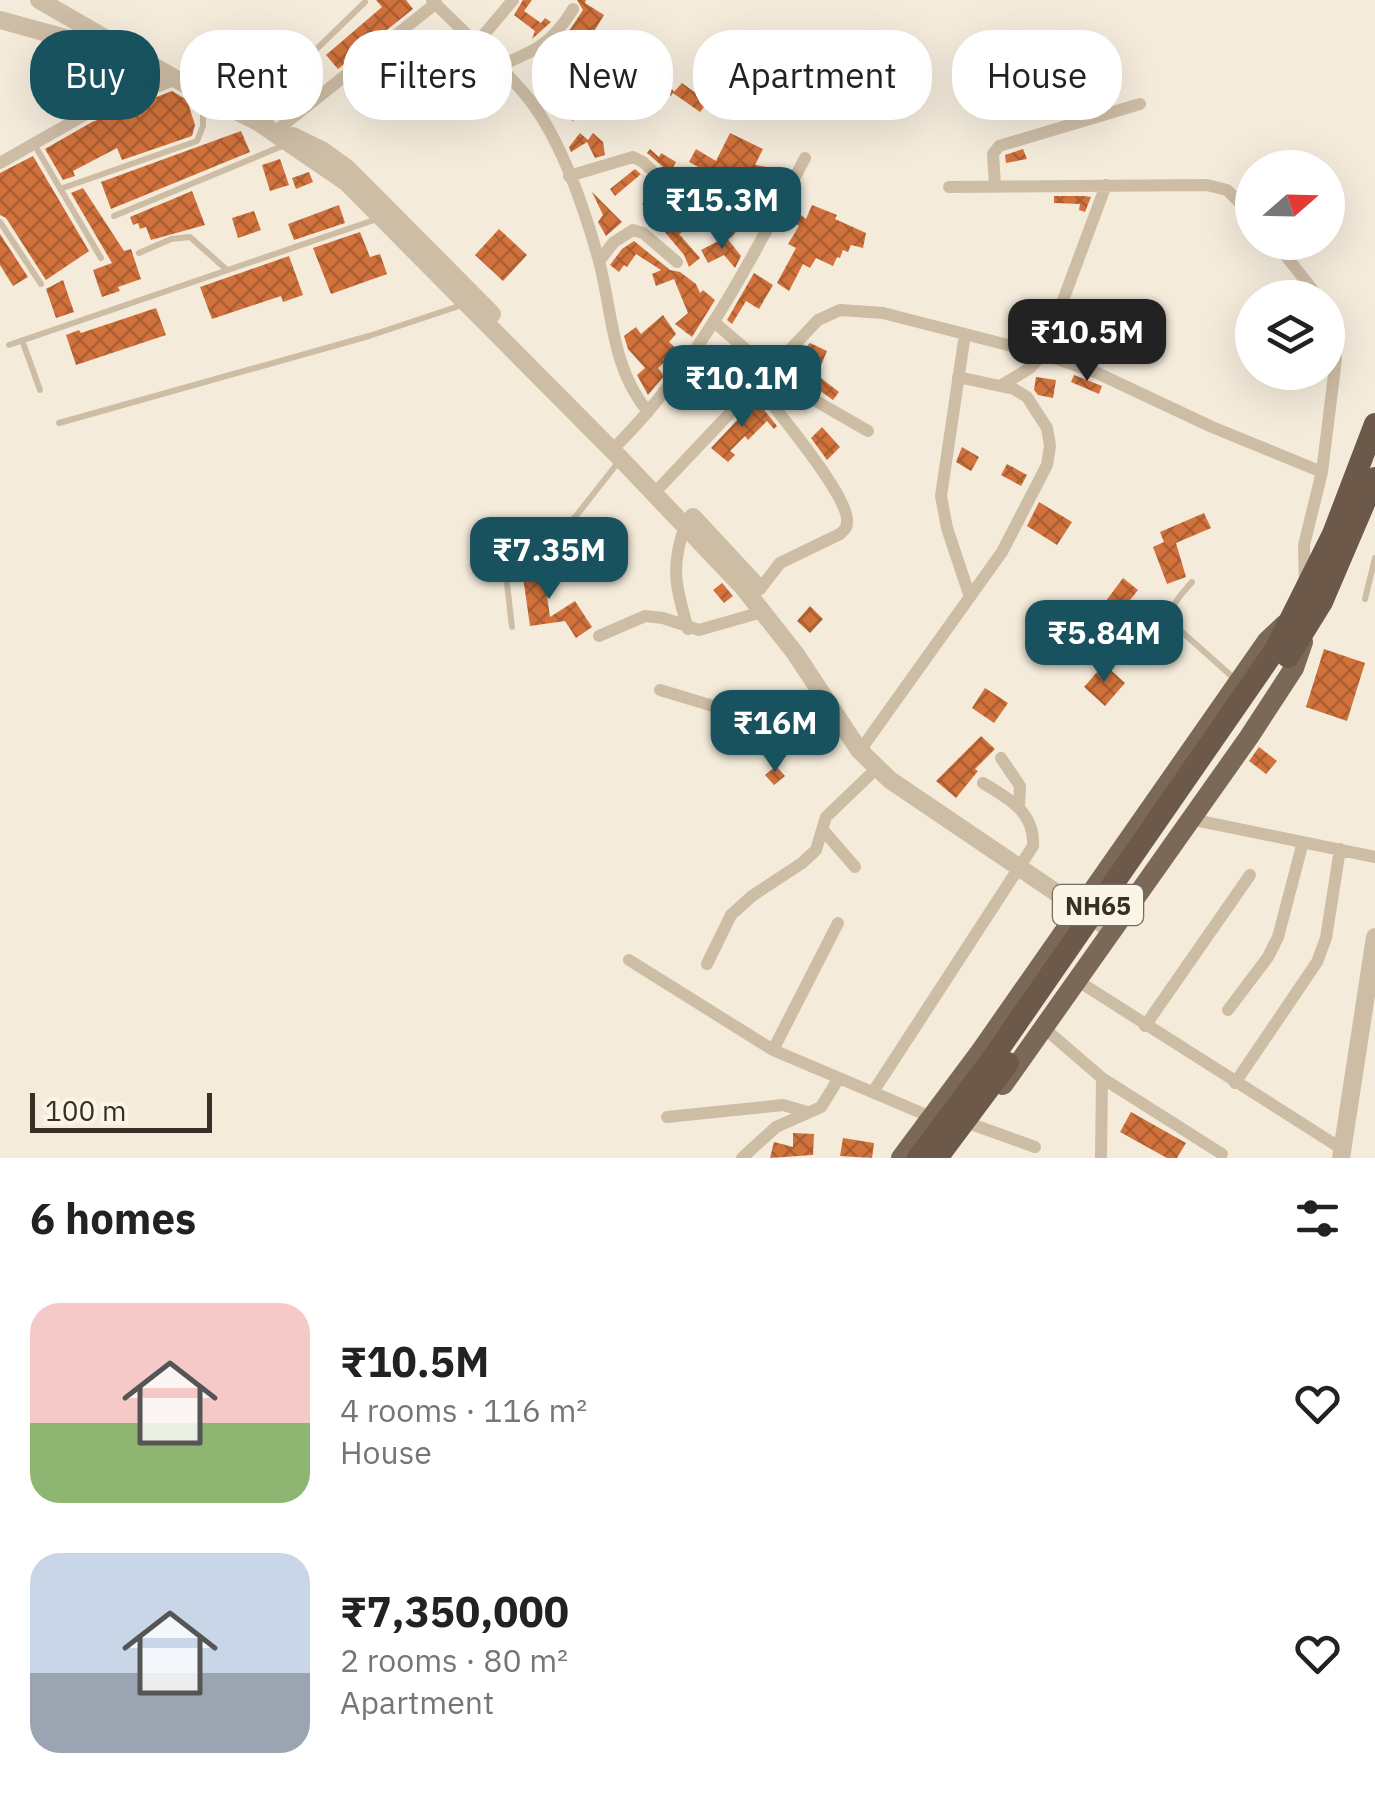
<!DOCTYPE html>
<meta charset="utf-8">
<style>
body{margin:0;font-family:"IBM Plex Sans",sans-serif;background:#f6f6f6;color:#222;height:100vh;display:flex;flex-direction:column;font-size:38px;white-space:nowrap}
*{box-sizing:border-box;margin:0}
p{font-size:32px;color:#767676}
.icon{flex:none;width:55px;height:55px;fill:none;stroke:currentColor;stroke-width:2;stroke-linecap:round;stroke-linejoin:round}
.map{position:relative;height:1158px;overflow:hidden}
.details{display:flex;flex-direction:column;background:#fff;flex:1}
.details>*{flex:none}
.guide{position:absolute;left:30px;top:30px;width:1315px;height:90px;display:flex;gap:20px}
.needle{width:65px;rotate:70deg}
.buttons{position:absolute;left:1235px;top:150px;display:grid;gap:20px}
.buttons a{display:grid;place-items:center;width:110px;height:110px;border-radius:50%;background:#fff;box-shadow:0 10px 40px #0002;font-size:50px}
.scale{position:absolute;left:30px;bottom:25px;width:182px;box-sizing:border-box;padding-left:10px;border:5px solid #392f27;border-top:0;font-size:28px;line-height:35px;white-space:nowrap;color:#392f27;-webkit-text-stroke:8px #fbf5e8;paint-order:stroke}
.price{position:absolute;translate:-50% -85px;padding:0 22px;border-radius:20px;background:#18525f;color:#fff;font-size:32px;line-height:65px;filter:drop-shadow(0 2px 5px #0008)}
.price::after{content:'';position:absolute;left:50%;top:60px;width:30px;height:22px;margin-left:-15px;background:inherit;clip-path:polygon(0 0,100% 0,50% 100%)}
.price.current{background:#222;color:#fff}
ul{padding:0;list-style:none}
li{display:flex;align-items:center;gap:30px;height:250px;padding:0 30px}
li span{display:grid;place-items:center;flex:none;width:280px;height:200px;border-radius:30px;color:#555}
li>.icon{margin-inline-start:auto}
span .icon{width:120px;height:120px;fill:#fffc;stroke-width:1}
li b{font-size:42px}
h2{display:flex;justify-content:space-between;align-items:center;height:120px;padding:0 30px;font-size:42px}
.pill{padding:0 35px;border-radius:40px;background:#fff;box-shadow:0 10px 40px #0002;font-size:35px;line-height:90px}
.pill.current{background:#18525f;color:#fff}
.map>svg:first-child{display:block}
</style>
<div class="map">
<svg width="1375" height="1158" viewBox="0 0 1375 1158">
<defs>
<pattern id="building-cross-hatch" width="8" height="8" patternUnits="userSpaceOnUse" patternTransform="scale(2.5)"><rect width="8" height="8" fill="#d1723c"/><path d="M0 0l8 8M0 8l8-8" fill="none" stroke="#ab5e32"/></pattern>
</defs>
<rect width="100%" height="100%" fill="#f4ebdb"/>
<path fill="url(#building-cross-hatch)" d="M376 0H406L413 9 338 69 326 55 382 7Z
M523 0H532L524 11 541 23 545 18 551 22 532 39 535 31 514 15Z
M577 0H586L585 3 604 15 592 35 599 38 587 63 600 68 593 83 582 77 569 95 588 105 596 92 604 96 592 117 580 111 573 121 547 104 552 92 544 87 552 67 539 58 548 52 561 61 568 44 563 40 583 10Z
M654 68 662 73 659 78 674 91 671 96 646 81Z
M682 83 708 102 700 112 673 93Z
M172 91 187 100 195 125 192 136 122 160 117 148 73 171 75 176 63 180 45 149 92 122Z
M241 131 250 152 111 209 101 182Z
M580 133 588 140 593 133 603 142 605 155 595 158 587 142 571 152 569 147Z
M730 133 763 149 755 165 772 168 763 191 754 184 743 179 741 183 722 172 713 189 704 184 710 173 689 162 696 149 716 161Z
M650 149 659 157 661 153 676 162 670 173 647 153Z
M1023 149 1027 159 1006 163 1005 155Z
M33 156 89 251 46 280 6 218 0 215V173Z
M280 159 289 185 270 191 262 165Z
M635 169 646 179 641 174 615 196 610 189Z
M309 172 313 182 296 189 292 178Z
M83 188 124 251 131 249 141 279 118 287 120 291 102 297 93 270 112 263 71 193Z
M656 188 663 194 657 206 672 218 681 212 694 224 679 234 700 258 689 267 684 255 659 225 662 221 642 204Z
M192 191 205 225 151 240 146 227 140 229 138 223 133 225 130 217Z
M592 192 622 222 606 236 598 222 603 215Z
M1054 196H1084L1091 197 1085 212 1079 210 1080 204 1054 203Z
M718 204 742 224 731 238 711 222V213Z
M339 205 345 223 294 240 288 224Z
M812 205 837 215 835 219 866 233 863 248 851 245 848 252 843 250 840 258 837 257 833 266 816 258 810 268 803 264 789 291 777 283 796 248 788 244 799 226 785 217 790 207 806 219Z
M254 211 261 230 238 238 232 218Z
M499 229 527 255 503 281 475 255Z
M360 232 370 257 380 254 387 274 331 294 313 248Z
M0 234 28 277 13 286 0 265Z
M726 237 741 256 735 268 724 255 708 263 701 250Z
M634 241 670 270 680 272 696 284 700 293 703 290 715 300 692 337 675 324 688 313 674 279 656 286 652 274 661 270 636 254 627 267 624 265 619 272 610 265 622 249Z
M289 256 303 295 283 302 281 296 212 319 200 287Z
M754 273 773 285 759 309 746 301 732 324 727 320Z
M63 280 74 312 56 318 46 289Z
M156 308 166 335 76 365 66 335 79 330 81 333Z
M663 315 676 334 669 342 678 350 658 368 664 376 648 395 637 375 645 368 628 349 624 336 636 327 641 334Z
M810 343 827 351 817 375 839 392 833 400 802 378 808 371 799 367 806 352 803 350Z
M736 354 754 370 745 380 727 362Z
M1074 375 1102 386 1099 394 1071 382Z
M1036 377 1056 380 1053 398 1038 395 1034 390Z
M756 400 777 426 774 429 767 421 748 440 745 436 730 451 735 455 728 462 711 448Z
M822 427 840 447 827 460 811 438Z
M962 447 979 457 971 471 956 462Z
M1007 464 1027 475 1021 486 1001 475Z
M1039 502 1072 522 1057 545 1027 526Z
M1204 513 1211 528 1176 543 1186 577 1167 584 1153 547 1164 542 1160 532Z
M598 557 608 574 594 582 584 566Z
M542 560 550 617 575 601 592 627 576 638 565 621 530 626 521 563Z
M1123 578 1138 590 1126 605 1150 625 1158 616 1169 629 1153 649 1103 605Z
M722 583 733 596 724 603 713 590Z
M810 606 823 619 810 633 797 621Z
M1324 649 1365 663 1347 721 1306 707Z
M1104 664 1125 683 1105 706 1084 687Z
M985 688 1008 703 994 723 972 708Z
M981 736 995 749 975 769 978 771 956 798 936 781Z
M1259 747 1277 761 1266 774 1249 761Z
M776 766 785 776 774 785 765 775Z
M1131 1112 1186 1143 1177 1158H1167L1120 1132Z
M793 1133 814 1134 813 1155 770 1158 774 1142 793 1147Z
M843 1138 874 1143 872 1158 840 1156Z"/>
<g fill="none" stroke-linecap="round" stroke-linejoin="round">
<path stroke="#cebda5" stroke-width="6" d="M291 117 288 102 293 72 365 2
M34 144 101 258
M60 189 197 141 203 126V100
M114 216 287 144
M0 222 41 284
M139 253 171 239 190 237 227 270
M22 340 40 390
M9 345 377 219
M59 423 369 336 465 304
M1192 582C1182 594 1169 605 1171 622L1237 681
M1365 599 1375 558
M512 627 506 575 507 559 562 527 576 516 620 460"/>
<path stroke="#cebda5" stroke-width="12" d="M432 0C462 31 496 60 524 93 560 135 584 207 599 261 613 314 611 367 648 412
M476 44 513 0
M499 66C535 51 552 44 573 9
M277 130 435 4 436 0
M0 163 88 113 177 79
M569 176 633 157 643 162 702 218
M995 186 993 154 999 146 1140 104
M949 187 1207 185 1227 190 1252 215
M1275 242 1319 298
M599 261 614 242 633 230 643 233 677 262
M714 322 771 371
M965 334 941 496 947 528 970 597
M775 366 802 393 868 431
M757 385C776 410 847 494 847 520 847 528 846 528 840 534L780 563 760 589
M1002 385 1030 368 1043 354 1106 185
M619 443C700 361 752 259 805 158
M661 486 818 320 840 310 883 313 1043 354 1095 372 1212 427 1322 472
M685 526C670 567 676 588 688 629
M1305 586 1304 545 1322 472 1336 359 1335 341 1328 315
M599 636 645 616 663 618 699 630 762 612
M660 690 810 735 840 724
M864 745 1002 552 1047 465 1050 446 1047 428 1027 397 1014 389 958 377
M1001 758 1020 786 1019 806
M1190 819 1375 857
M823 830 855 867
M629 960 773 1050 931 1117
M707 964 731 915 752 896 802 863 816 850 826 817 877 768
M1078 981 1342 1149
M1228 1010 1268 957 1278 937 1303 842
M1145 1026 1250 875
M1044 1028 1102 1078 1222 1154
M773 1050 838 923
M1235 1083 1317 962 1326 938 1340 849
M873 1092 1033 846C1035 812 1008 798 983 783
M667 1117 783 1105 807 1112
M974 1125 1035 1147
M742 1158 776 1127 821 1107 839 1078
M1101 1158 1102 1078"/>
<path stroke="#cebda5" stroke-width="18" d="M39 0 202 94 268 127
M0 20 80 42 108 46
M261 124 346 182 621 459 742 586 795 653 859 750 890 780 1113 931
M293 136 322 150 347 168 492 314
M693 517 757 586
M1341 1158 1375 937"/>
<path stroke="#7c6857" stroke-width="20" d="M1003 1085 1249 737 1294 668 1303 642
M901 1158 980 1052 1267 641 1285 624"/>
<path stroke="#6c594a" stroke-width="22" d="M1275 650 1333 534 1375 424
M1288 657 1322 602 1375 478"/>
<path stroke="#6c594a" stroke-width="22" d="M918 1158 992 1059 1275 650
M937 1158 1008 1063"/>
</g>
<g text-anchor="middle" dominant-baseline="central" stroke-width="8" stroke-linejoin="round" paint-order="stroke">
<rect fill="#fbf5e8" stroke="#736a61" stroke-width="2.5" x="1053" y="885" width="90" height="40" rx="8"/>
<g font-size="25" font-weight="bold" fill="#392f27">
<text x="1098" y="905">NH65</text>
</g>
</g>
</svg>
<div class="buttons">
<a><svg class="needle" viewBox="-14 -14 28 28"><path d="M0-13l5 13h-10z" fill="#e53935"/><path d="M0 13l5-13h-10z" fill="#767676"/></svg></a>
<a><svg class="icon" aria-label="layers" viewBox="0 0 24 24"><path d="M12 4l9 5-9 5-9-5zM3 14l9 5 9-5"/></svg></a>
</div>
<div class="scale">100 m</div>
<b class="price" style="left:722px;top:252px">₹15.3M</b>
<b class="price current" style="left:1087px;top:384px">₹10.5M</b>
<b class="price" style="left:742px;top:430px">₹10.1M</b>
<b class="price" style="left:549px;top:602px">₹7.35M</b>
<b class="price" style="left:1104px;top:685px">₹5.84M</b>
<b class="price" style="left:775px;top:775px">₹16M</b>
<div class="guide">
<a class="pill current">Buy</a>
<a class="pill">Rent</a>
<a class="pill">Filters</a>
<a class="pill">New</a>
<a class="pill">Apartment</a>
<a class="pill">House</a>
</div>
</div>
<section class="details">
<h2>6 homes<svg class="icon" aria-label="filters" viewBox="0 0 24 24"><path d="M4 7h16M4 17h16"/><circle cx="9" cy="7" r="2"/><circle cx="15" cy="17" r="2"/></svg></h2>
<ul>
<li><span style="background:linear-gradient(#f6c9c9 60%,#8fb573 0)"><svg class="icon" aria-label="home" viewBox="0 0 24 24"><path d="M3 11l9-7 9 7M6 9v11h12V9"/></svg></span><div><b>₹10.5M</b><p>4 rooms · 116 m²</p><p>House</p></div><svg class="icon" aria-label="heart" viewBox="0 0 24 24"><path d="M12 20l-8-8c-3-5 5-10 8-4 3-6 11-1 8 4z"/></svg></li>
<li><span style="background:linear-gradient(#c9d6e8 60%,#9aa5b1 0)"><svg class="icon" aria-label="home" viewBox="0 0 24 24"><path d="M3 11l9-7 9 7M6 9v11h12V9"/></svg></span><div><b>₹7,350,000</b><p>2 rooms · 80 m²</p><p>Apartment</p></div><svg class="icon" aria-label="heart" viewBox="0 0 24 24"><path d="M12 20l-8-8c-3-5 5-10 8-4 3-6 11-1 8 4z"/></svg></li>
</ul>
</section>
